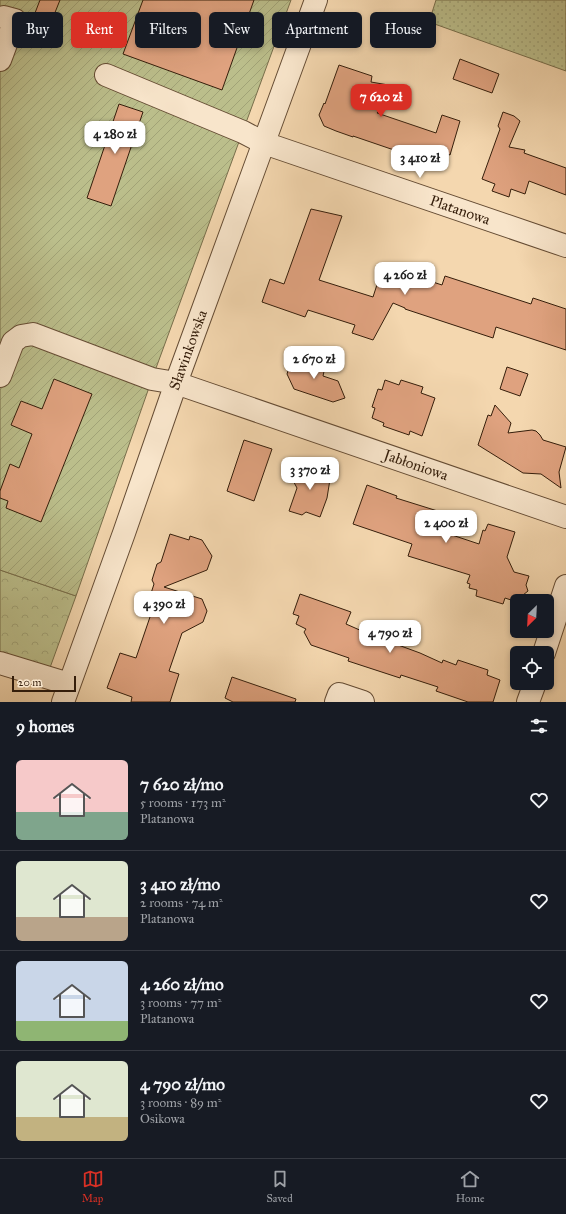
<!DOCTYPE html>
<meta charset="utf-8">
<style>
body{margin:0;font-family:"IM FELL Great Primer",serif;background:#242831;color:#f1f3f6;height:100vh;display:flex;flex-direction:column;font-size:15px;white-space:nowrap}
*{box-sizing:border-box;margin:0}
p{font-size:13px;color:#9ea1a6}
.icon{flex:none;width:22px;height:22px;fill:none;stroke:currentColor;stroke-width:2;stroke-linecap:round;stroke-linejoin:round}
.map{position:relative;height:702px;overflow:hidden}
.panel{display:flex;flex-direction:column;background:#171b24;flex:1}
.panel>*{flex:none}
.hud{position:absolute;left:12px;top:12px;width:542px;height:36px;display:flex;gap:8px}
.needle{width:26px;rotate:204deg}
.fabs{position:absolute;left:510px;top:594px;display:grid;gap:8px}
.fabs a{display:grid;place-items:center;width:44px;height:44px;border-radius:6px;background:#171b24;box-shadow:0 2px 6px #0003;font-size:20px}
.scale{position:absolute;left:12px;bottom:10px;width:64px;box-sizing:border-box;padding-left:4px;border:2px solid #351e0b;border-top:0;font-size:11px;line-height:14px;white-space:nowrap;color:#351e0b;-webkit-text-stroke:3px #f8e5cb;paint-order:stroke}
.price{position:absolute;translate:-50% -34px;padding:0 9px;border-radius:8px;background:#fff;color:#222;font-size:13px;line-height:26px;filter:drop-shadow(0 1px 2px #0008)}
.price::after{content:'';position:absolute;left:50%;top:24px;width:12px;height:9px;margin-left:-6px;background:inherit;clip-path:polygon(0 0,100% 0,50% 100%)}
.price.on{background:#d93025;color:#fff}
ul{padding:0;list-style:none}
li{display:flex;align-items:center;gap:12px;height:100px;padding:0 16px}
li+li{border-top:1px solid #363941}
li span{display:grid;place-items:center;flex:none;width:112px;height:80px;border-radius:6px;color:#555}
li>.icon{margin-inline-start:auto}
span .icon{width:48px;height:48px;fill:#fffc;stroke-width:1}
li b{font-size:17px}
h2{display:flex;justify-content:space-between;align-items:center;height:48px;padding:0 16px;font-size:17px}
.tag{padding:0 14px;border-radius:6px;background:#171b24;box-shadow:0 2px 6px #0003;font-size:14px;line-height:36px}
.tag.on{background:#d93025;color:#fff}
.tabs{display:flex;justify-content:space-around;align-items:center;height:56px;border-top:1px solid #363941;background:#171b24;font-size:11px;color:#9ea1a6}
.tabs a{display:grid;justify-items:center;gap:2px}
.tabs .on{color:#d93025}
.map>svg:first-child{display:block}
</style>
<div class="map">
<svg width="566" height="702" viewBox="0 0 566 702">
<defs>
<pattern id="grass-dots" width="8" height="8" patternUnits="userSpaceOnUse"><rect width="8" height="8" fill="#bbbe8b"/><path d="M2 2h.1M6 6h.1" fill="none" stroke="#a1a377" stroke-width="1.8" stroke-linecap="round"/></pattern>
<pattern id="forest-crowns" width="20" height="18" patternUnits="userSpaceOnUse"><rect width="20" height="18" fill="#bbbe8b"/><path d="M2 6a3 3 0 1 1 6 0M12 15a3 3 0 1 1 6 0" fill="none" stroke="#a1a377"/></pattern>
<pattern id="garden-furrows" width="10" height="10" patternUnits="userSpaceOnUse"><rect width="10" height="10" fill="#bbbe8b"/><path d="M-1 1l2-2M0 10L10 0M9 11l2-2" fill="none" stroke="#a1a377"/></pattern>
</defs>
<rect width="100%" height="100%" fill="#f4d7af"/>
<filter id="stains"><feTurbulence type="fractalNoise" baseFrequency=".005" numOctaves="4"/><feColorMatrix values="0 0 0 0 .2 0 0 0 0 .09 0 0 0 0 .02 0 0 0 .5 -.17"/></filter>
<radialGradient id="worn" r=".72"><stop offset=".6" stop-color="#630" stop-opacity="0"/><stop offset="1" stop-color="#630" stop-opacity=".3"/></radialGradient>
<path fill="url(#grass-dots)" stroke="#786e4b" d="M436 0H566V71L429 22Z"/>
<path fill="url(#forest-crowns)" stroke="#786e4b" d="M0 570 76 596 43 687 0 673Z"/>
<path fill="url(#garden-furrows)" stroke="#786e4b" d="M0 0H291L152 379 76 596 0 570Z"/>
<path fill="#dfa27f" stroke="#351e0b" d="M40 0H60L52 20 35 13Z
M143 0H254L222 90 123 54Z
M460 59 499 74 492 93 453 79Z
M339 65 372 76 371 82 400 87 377 113 436 133 442 115 460 121 450 155 431 148 425 166 399 157V155L393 153 394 150 353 136V137L336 131 324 126 319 115 324 103 325 104Z
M119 104 143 112 111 206 87 198Z
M503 112 514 116 520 121 509 147 525 150 524 153 566 168V195L529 181 525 194 511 189 509 197 492 191 495 184 482 179 500 129 498 126Z
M311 209 342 216 319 280 373 297 384 263 403 270 402 272 442 285 445 276 531 304 533 298 566 309V350L496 327 493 338 405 309V308L393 303 373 340 352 333 355 325 308 310 305 317 262 302 270 279 284 284Z
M293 356 325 367 323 376 338 381 345 398 333 402 294 389 287 374Z
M507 367 528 374 520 396 500 389Z
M54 379 92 394 41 522 6 508 8 501 0 498V491L10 464 19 468 32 434 11 425 21 401 42 409Z
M385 380 399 385 401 380 423 387 421 393 435 398 422 436 410 431 409 435 383 426 384 423 372 418 375 408 372 407 378 389 382 390Z
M495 405 511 423 508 433 532 430 536 431 540 435 543 440 566 447 559 472 561 488 541 474 523 473 478 445 488 415 491 416Z
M244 440 272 449 254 501 227 491Z
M308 466 331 473 327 498 320 517 306 512 302 515 289 511 297 488 290 475Z
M367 485 397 496 396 498 444 513 440 531 479 544 483 530 485 531 488 524 515 532 507 557 514 572 529 576 526 585 528 591 523 595 522 601H514L505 598 503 604 476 596 477 590 469 588 470 584 467 583 470 575 408 556 412 544 353 524Z
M170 534 189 540 190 536 202 540 212 556 207 570 164 587 202 599 207 611 203 622 182 633 169 671 179 674 170 702H131L132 697 107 688 120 653 136 658 151 614 145 612 154 584 152 580 157 564 161 562Z
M300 594 351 612 346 624 371 635 420 653 442 663 443 660 456 665 458 660 488 670 487 675 500 680 493 702H468L436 691 438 687 401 675 400 678 348 661 349 658 311 645 304 632 306 629 296 624 299 616 293 614Z
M232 677 296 699 295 702H233L225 698Z"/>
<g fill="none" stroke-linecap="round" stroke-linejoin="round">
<g stroke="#654c34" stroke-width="24">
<path id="minor" d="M0 60 15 20 4 17
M106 75 243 132 264 143 566 246
M0 376 13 342 21 336 33 334 152 379 176 383 566 517
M544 653 566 586
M0 663 69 684
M63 702 124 533 176 383 316 0
M336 702 339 694 363 702
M528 702 535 683"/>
</g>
<use href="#minor" stroke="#f8e5cb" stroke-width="22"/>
</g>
<g text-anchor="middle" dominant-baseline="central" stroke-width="3.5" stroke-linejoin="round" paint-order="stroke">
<g font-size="15" fill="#351e0b" stroke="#f8e5cb">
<text transform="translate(460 210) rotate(19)">Platanowa</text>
<text transform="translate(188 350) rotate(-70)">Sławinkowska</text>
<text transform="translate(416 465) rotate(19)">Jabłoniowa</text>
</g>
</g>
<rect width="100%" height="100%" filter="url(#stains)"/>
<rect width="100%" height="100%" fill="url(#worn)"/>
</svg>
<div class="fabs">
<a><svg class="needle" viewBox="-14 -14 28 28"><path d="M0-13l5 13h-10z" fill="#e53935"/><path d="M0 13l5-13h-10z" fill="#9ea1a6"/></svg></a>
<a><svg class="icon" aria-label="locate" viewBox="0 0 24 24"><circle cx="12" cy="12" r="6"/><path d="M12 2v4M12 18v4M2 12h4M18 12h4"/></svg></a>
</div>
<div class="scale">20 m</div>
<b class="price on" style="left:381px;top:118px">7 620 zł</b>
<b class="price" style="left:115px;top:155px">4 280 zł</b>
<b class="price" style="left:420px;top:179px">3 410 zł</b>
<b class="price" style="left:405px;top:296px">4 260 zł</b>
<b class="price" style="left:314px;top:380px">2 670 zł</b>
<b class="price" style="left:310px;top:491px">3 370 zł</b>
<b class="price" style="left:446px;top:544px">2 400 zł</b>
<b class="price" style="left:164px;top:625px">4 390 zł</b>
<b class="price" style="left:390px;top:654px">4 790 zł</b>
<div class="hud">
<a class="tag">Buy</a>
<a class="tag on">Rent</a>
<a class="tag">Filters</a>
<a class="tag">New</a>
<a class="tag">Apartment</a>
<a class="tag">House</a>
</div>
</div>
<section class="panel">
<h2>9 homes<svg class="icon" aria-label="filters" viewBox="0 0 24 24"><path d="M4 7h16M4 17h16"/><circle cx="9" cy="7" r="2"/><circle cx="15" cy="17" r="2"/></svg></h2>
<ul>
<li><span style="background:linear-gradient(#f6c9c9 65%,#7fa58c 0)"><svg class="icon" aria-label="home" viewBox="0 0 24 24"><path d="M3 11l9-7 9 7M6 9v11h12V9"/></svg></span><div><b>7 620 zł/mo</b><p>5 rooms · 173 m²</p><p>Platanowa</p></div><svg class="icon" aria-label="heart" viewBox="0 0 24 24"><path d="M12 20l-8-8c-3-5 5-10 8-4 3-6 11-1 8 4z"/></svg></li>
<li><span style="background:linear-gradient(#dfe7d0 70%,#b9a48a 0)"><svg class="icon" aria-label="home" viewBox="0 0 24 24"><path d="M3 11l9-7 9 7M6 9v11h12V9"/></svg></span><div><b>3 410 zł/mo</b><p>2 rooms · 74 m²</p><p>Platanowa</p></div><svg class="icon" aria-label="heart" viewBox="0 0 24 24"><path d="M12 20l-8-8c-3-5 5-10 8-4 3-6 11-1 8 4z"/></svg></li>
<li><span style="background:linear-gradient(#c9d6e8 75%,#8fb573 0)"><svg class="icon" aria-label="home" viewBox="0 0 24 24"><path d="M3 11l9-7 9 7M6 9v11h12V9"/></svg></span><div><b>4 260 zł/mo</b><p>3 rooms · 77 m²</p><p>Platanowa</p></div><svg class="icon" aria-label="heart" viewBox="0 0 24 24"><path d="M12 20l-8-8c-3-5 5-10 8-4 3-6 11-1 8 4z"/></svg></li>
<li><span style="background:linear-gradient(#dfe7d0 70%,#c2b280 0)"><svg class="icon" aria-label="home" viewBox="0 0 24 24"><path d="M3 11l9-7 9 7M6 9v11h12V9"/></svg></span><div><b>4 790 zł/mo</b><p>3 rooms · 89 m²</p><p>Osikowa</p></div><svg class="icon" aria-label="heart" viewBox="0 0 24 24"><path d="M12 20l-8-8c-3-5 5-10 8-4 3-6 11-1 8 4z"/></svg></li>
</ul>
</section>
<nav class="tabs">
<a class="on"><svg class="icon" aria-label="map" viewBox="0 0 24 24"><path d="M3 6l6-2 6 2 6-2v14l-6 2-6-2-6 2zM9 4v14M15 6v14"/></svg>Map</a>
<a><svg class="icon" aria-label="saved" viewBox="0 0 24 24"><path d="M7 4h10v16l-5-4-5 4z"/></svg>Saved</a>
<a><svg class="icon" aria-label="home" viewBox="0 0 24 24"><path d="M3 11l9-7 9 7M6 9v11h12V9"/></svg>Home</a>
</nav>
